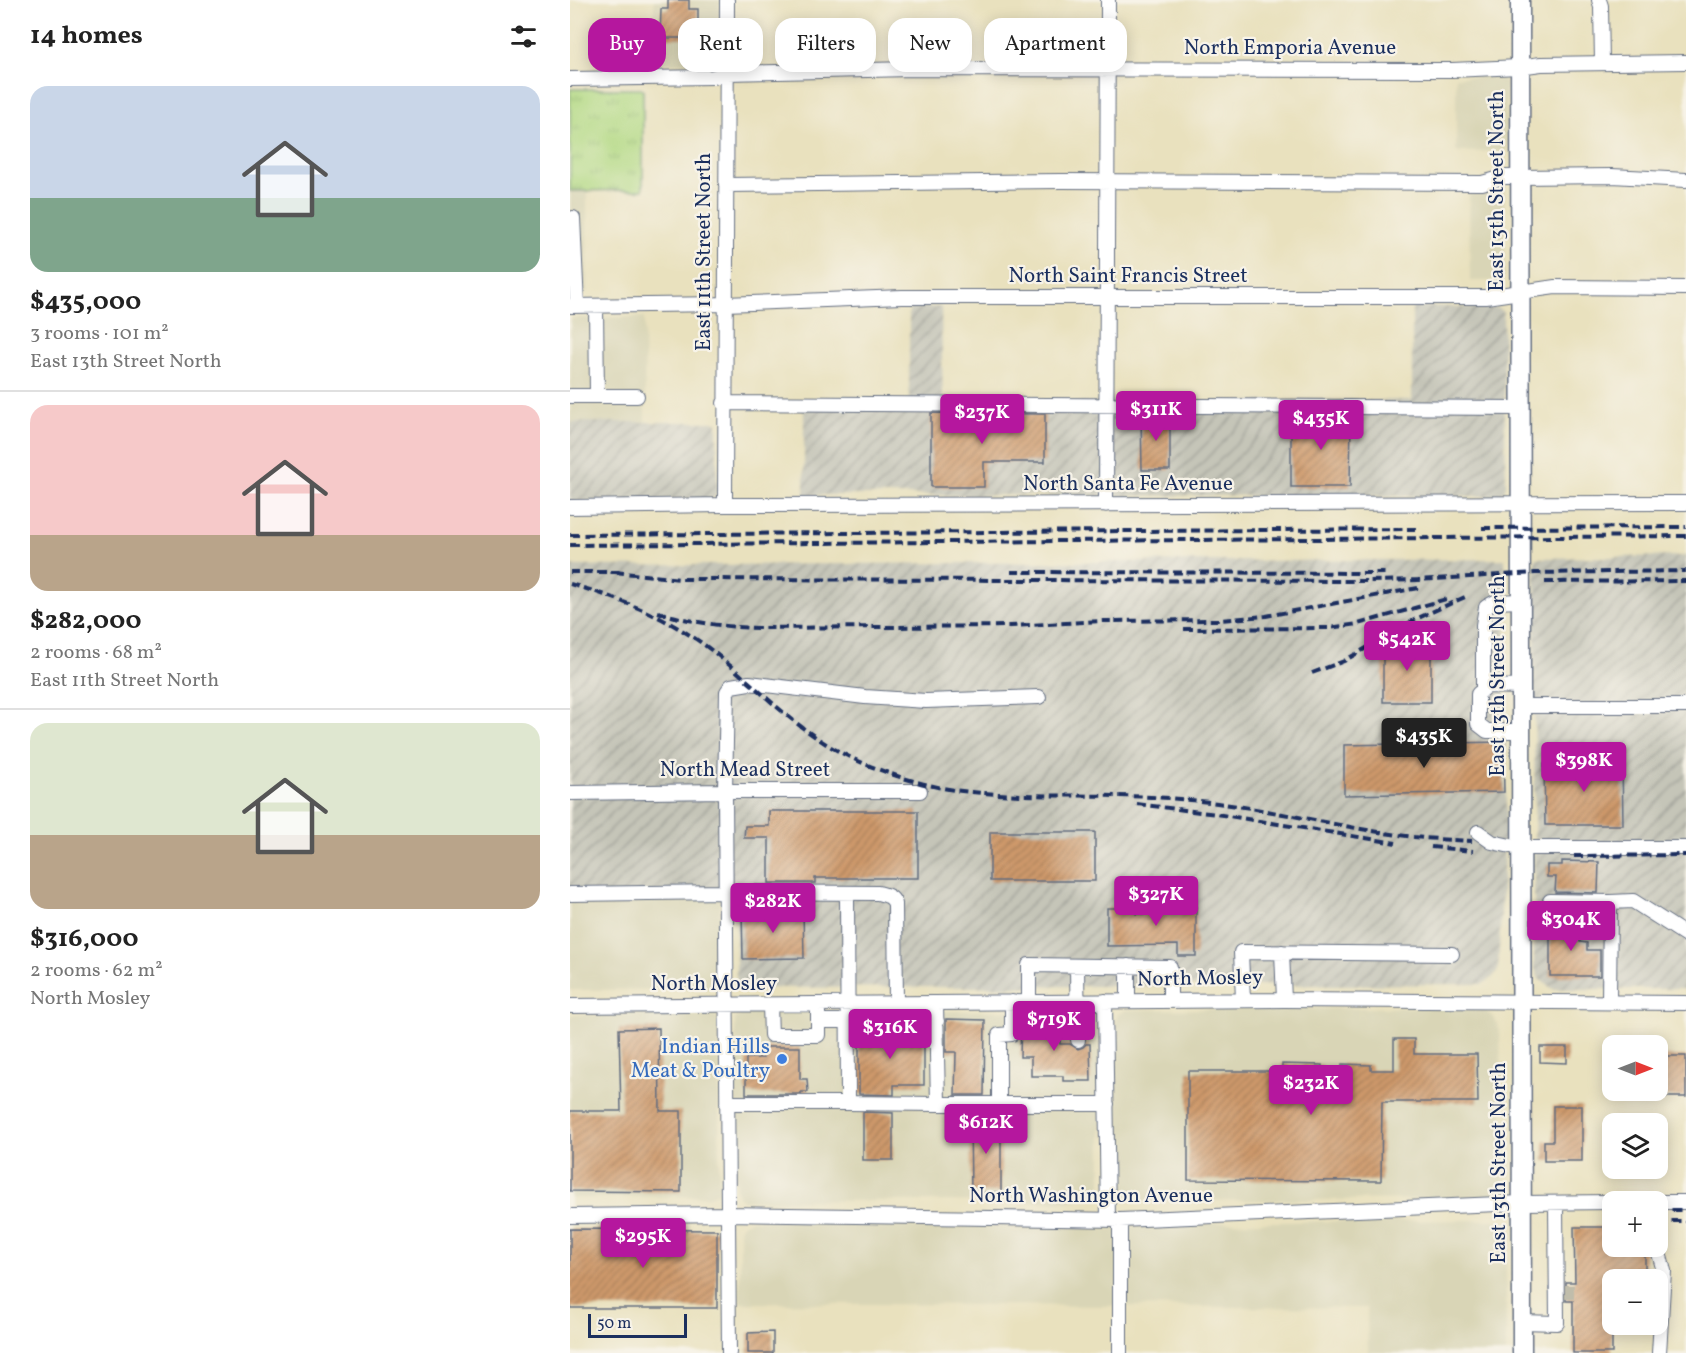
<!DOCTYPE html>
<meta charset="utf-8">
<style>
body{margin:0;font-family:Vollkorn,serif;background:#f2f2f2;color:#222;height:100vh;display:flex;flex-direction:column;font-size:22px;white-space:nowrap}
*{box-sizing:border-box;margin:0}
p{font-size:20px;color:#767676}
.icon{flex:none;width:33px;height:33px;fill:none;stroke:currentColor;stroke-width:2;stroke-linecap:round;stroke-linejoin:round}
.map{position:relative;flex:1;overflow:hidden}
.side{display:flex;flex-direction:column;background:#fff;width:570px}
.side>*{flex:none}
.top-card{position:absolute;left:18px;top:18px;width:570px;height:54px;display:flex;gap:12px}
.needle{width:39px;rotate:90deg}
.fabs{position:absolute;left:1032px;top:1035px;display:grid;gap:12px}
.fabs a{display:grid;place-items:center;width:66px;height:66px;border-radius:12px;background:#fff;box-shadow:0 3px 15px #0003;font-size:30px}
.scale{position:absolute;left:18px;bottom:15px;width:99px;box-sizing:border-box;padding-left:6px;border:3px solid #1b2f5e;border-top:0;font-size:16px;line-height:21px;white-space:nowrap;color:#1b2f5e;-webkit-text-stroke:4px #f7f3e8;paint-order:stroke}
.price{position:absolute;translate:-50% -51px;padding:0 14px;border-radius:6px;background:#b5179e;color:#fff;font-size:20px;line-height:39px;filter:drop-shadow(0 2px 3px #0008)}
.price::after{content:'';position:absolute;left:50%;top:36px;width:18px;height:14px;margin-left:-9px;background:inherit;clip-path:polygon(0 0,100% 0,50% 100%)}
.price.on{background:#222;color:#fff}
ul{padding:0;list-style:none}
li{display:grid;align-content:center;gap:12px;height:318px;padding:0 30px}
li+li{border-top:2px solid #e0e0e0}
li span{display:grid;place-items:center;height:186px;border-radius:18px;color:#555}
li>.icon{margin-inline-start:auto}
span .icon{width:108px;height:108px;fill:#fffc;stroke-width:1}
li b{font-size:26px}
h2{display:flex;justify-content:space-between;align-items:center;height:72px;padding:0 30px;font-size:26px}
.chip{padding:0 21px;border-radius:18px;background:#fff;box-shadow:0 3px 15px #0003;font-size:21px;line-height:54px}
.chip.on{background:#b5179e;color:#fff}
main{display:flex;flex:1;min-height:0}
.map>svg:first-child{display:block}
</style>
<main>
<section class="side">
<h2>14 homes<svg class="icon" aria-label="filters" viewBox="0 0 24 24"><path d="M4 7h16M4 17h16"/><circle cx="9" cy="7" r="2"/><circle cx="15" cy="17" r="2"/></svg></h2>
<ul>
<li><span style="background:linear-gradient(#c9d6e8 60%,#7fa58c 0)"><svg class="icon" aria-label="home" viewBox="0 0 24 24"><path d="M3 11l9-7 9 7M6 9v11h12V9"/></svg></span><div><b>$435,000</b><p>3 rooms · 101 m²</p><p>East 13th Street North</p></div></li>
<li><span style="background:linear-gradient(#f6c9c9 70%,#b9a48a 0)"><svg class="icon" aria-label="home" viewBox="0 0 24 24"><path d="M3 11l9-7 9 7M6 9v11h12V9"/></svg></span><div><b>$282,000</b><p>2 rooms · 68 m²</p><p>East 11th Street North</p></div></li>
<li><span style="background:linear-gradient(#dfe7d0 60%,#b9a48a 0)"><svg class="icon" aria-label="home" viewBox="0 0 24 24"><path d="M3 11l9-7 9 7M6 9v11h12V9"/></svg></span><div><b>$316,000</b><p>2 rooms · 62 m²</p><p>North Mosley</p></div></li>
</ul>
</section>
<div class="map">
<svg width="1116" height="1353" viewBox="0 0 1116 1353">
<defs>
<pattern id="industrial-furrows" width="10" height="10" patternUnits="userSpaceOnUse" patternTransform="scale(1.5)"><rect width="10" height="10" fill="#c5c5b8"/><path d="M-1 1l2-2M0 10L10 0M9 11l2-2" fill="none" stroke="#9fa099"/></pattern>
<pattern id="grass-tufts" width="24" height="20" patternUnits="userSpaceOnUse" patternTransform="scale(1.5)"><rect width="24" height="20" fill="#b2d983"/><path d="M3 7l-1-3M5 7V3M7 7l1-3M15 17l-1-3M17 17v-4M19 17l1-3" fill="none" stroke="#98bb74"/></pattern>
<pattern id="building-hatch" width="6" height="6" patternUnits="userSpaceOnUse" patternTransform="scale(1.5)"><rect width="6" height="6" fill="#ce996a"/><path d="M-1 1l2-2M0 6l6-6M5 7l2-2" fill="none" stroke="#a67d5a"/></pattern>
</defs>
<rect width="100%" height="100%" fill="#f7f3e8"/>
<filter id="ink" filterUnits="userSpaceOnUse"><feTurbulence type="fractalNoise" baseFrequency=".0167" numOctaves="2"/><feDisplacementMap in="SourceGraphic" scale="12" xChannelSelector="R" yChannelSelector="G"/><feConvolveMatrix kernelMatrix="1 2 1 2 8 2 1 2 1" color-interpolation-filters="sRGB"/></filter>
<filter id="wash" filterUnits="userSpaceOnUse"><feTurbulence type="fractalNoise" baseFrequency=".008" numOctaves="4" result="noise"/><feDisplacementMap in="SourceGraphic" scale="24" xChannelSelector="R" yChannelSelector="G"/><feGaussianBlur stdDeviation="1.35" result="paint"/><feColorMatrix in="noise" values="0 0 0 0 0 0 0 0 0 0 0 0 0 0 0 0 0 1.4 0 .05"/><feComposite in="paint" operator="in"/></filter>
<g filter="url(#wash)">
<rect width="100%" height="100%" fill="#e9e1be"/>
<path fill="#d9d5b6" d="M84 0H150V55L147 61 142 63H84Z
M929 76 934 79 936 85 937 151 886 152V77Z
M899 183H934L935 274 932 281H900Z
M0 191H17V292H0Z
M74 317 75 422H0V318Z
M0 896H150V978L148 986 142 989 0 990Z
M899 1007 912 1009 922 1016 928 1025 930 1036 934 1190 930 1197 921 1199 556 1201 549 1196 546 1182 545 1023 548 1014 556 1010Z
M518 1010 526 1013 530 1019 531 1184 523 1196 499 1202 173 1200 169 1197 166 1190 165 1019 169 1015 176 1013Z
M139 1014 146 1016 149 1020V1192L139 1196 0 1198V1015Z
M182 1220 600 1223 923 1220 934 1224 936 1231V1353H798L797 1308 170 1303V1228L174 1223Z"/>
<path fill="url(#industrial-furrows)" d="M842 306 928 308 933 312 936 486 933 492 928 495 920 496 234 495V407L339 404V307H371L373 403 842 400Z
M0 422H147V493L144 498 0 501Z
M1116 556V989H983L969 979 964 966 965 558Z
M935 559 936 813 928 970 922 978 912 984 174 988 168 984 166 977V897L0 896V566Z"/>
<path fill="url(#grass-tufts)" stroke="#668470" stroke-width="1.5" d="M0 89H73V190L0 191Z"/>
<g id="blocks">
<path fill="url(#building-hatch)" d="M98 0H119V9H128V38H90L91 9H98Z
M361 413 475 414V462H414V487H361Z
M571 415H600V470H572Z
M721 416H781L780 487H721Z
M813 643H861V702H813Z
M933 742 934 792 774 795V745Z
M1022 758H1052L1053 825H975L974 764H1022Z
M199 811H348V878H245V883H199V838H174L175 826H199Z
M420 832H525V881H420Z
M992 861 1029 862 1028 893 985 892 986 877H977V865H992Z
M610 890H626V956H608V945L537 946V908H566V914H610Z
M233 910 234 958 173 959 172 911Z
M980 921H1010V942L1017 943V950H1030V976H980Z
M376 1019 415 1020 414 1095H385L386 1052H376Z
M451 1021H490V1044H500L508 1049 513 1047 516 1044H520L521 1081H493V1076H461V1057H450Z
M89 1028 90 1111H111V1192L0 1191V1111H51L49 1029Z
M289 1030H354V1085H324V1095L289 1094Z
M824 1039H844V1054H907L908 1102H812L811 1181 618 1180V1071H712V1064L752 1065V1071H772V1064L801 1065V1070H824Z
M193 1047H230V1079H237L238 1092H231V1094H176V1058H193Z
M970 1047H997V1063L970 1062Z
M1088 1056H1116V1097H1088Z
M983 1106H1012V1161H974V1141H983Z
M293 1112 323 1113V1160H293Z
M431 1117V1192L401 1193 400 1118Z
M1004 1227H1042V1246H1075V1276H1049V1280H1042V1353H1003V1301H996V1282H1005Z
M0 1229 147 1230V1308H0Z
M203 1332V1353H178V1333Z"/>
</g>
</g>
<g filter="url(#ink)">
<use href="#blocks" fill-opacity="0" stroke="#636d80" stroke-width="1.5"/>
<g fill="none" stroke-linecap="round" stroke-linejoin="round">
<path stroke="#c0bdab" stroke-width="14" stroke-dasharray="14 7" stroke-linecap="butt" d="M997 1299V1282"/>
<g stroke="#636d80" stroke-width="16">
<path id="minor" d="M1029 0 1031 6 1032 63
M0 79 143 77 157 73 341 69 882 70 949 67 971 64 1116 62
M156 185 491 181 912 183 934 177 1042 176 1116 180
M3 218 7 306
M0 306 155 304 332 297H916L985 287 1116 288
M0 396H27L26 306
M27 396H67
M154 403 950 408
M155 505 157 0
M536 505 538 0
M0 507 155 505 1116 503
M950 687 917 686 908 694V724L917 731H950
M913 689V625L916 607 925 602 950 601
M950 706H1116
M0 793 155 791H350
M908 832 922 842 950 848H1116
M277 893 278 1103 368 1104 366 1003
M0 894 156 892 308 893C316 895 322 896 325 904L326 1004
M980 901 1040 902 1039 1002
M1040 902 1063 901 1116 935
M712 952 714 1000
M507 966 508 1040
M558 966V1001
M673 1000 671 952 882 954
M535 1001 538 1220
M459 1002V965L600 967V1001
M200 1005 201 1035H248V1012
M0 1006 714 1000 1116 1003
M248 1021H367
M157 1103H278
M368 1104H429V1035L442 1034V1002
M429 1104H537
M1088 1202H1116
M0 1216 158 1214 550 1220 952 1203 1042 1202
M550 1220V1353
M1087 1246 1094 1271 1089 1353
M952 1322 987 1323 986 1203
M159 1353 155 791 157 692 161 686 179 683 295 697 356 701 469 697"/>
</g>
<g stroke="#636d80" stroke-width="21">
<path id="major" d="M950 0 952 1353"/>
</g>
<use href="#minor" stroke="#fff" stroke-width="14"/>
<use href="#major" stroke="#fff" stroke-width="18"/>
<path stroke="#1b2f5e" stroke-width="4" stroke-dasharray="9 4.5" stroke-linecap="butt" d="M912 528 1116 527
M0 535 846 529
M0 545 1116 536
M0 572H54
M45 572 111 579 798 581 848 580 965 573 1116 571
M441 572 819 573
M975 582 1116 581
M0 584C53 599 109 622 151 658 196 695 231 735 286 760 322 776 363 789 402 792 474 799 547 792 620 800 696 807 769 828 844 837 864 839 883 840 902 841
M88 612C120 622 154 627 188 628L441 626 532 621 650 620 696 616 848 588
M614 629 759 628 788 624 880 598
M742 673 774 661 846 619 895 597
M567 804 646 814 826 843
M861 847 903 851
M1004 856 1116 855
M1088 1210H1116
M1088 1221H1116"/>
</g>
</g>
<circle fill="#3f7fe0" stroke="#f7f3e8" stroke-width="2" cx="212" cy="1059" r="6"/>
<g text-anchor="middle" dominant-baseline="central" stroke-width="4.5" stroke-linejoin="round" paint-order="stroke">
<g font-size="21" fill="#1b2f5e" stroke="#f7f3e8">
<text x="720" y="48">North Emporia Avenue</text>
<text transform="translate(927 191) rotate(-90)">East 13th Street North</text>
<text transform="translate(134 252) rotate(-90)">East 11th Street North</text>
<text x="558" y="276">North Saint Francis Street</text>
<text x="558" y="484">North Santa Fe Avenue</text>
<text transform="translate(928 676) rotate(-90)">East 13th Street North</text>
<text x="175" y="770">North Mead Street</text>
<text transform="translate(630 979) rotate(-1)">North Mosley</text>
<text x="144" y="984">North Mosley</text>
<text transform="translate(929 1163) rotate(-90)">East 13th Street North</text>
<text x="521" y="1196">North Washington Avenue</text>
</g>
<g font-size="21" fill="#366cbe" stroke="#f7f3e8" text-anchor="end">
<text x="200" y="1047">Indian Hills<tspan x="200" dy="24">Meat &amp; Poultry</tspan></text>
</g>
</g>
</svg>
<div class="fabs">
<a><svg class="needle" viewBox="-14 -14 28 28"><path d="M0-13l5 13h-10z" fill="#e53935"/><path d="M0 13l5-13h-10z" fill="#767676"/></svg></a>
<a><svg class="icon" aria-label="layers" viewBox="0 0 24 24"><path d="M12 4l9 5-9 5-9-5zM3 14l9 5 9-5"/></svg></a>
<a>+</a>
<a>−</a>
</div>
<div class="scale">50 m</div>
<b class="price" style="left:586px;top:442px">$311K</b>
<b class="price" style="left:412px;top:445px">$237K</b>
<b class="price" style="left:751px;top:451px">$435K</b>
<b class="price" style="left:837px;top:672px">$542K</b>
<b class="price on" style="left:854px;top:769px">$435K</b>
<b class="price" style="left:1014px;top:793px">$398K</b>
<b class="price" style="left:586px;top:927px">$327K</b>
<b class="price" style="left:203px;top:934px">$282K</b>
<b class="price" style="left:1001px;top:952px">$304K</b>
<b class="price" style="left:484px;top:1052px">$719K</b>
<b class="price" style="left:320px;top:1060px">$316K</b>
<b class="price" style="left:741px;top:1116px">$232K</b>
<b class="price" style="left:416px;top:1155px">$612K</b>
<b class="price" style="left:73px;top:1269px">$295K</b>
<div class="top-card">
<a class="chip on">Buy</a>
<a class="chip">Rent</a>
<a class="chip">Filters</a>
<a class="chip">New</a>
<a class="chip">Apartment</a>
</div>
</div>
</main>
